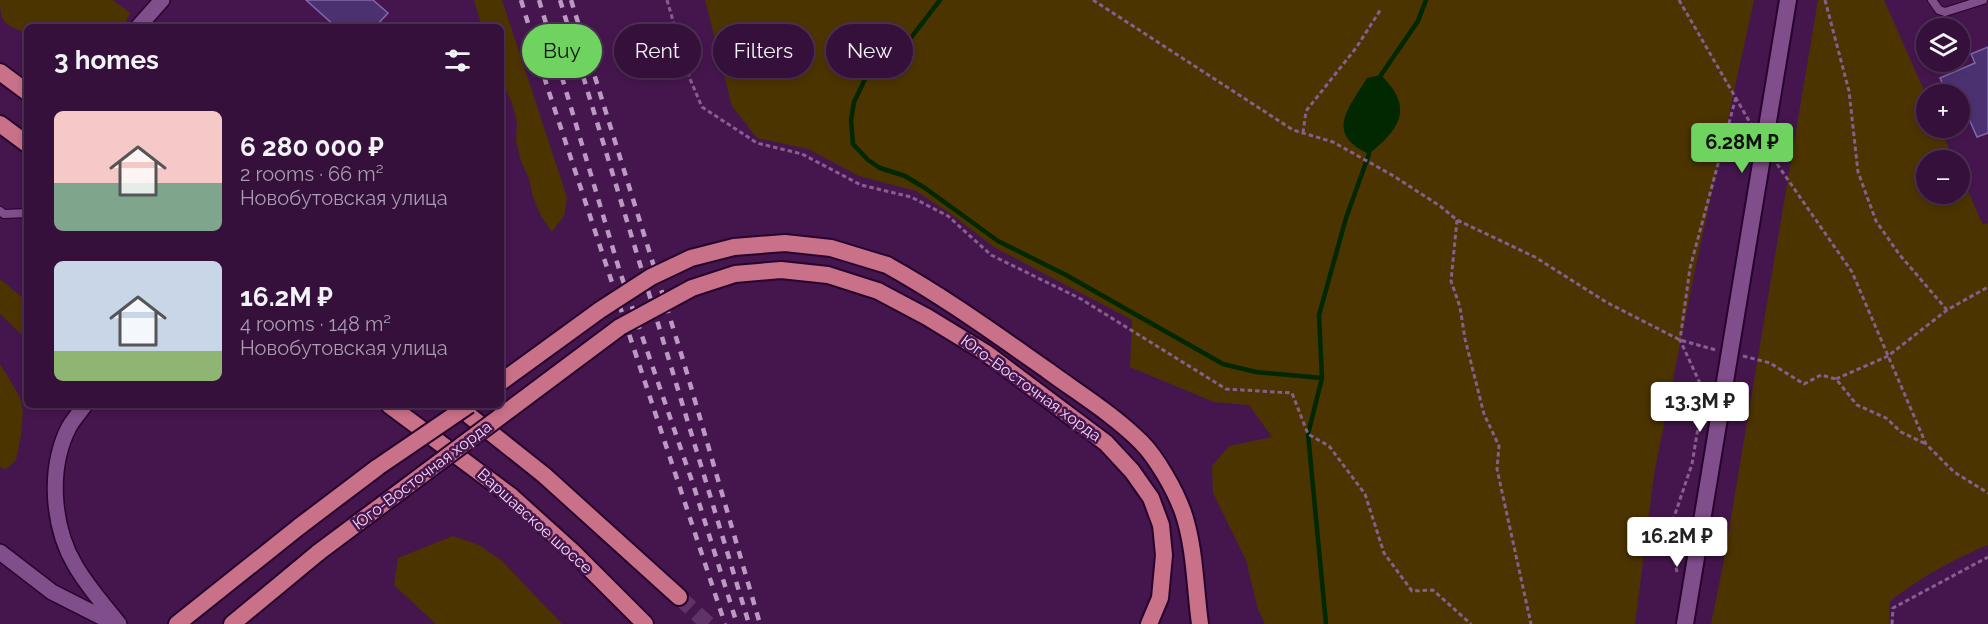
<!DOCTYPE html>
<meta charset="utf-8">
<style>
body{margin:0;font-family:Raleway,sans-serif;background:#3c1942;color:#f1f3f6;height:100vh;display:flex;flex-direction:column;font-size:22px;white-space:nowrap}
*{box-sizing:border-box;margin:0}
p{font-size:20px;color:#a99daf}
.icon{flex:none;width:33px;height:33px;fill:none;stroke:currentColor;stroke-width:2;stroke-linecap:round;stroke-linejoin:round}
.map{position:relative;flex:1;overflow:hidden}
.panel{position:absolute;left:24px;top:24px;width:480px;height:384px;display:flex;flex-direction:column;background:#34103a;border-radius:9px;box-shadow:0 3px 9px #0003,0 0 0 2px #4e3054}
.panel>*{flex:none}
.hud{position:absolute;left:522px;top:24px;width:570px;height:54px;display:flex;gap:12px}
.controls{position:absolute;left:1916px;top:18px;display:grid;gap:12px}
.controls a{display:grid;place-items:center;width:54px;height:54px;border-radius:50%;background:#34103a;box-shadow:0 3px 9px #0003,0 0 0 2px #4e3054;font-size:30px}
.price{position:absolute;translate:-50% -51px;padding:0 14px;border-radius:6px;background:#fff;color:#222;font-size:20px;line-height:39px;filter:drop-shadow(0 2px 3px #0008)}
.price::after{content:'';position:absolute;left:50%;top:36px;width:18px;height:14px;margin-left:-9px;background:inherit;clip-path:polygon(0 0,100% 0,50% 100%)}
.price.on{background:#6fd35f;color:#111}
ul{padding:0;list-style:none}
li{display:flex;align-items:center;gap:18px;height:150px;padding:0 30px}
li span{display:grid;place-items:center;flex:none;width:168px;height:120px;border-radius:9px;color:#555}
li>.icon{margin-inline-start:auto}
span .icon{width:72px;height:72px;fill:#fffc;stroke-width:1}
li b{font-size:26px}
h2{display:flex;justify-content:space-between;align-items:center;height:72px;padding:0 30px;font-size:26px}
.chip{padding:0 21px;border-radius:27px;background:#34103a;box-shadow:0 3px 9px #0003,0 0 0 2px #4e3054;font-size:21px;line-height:54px}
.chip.on{background:#6fd35f;color:#111}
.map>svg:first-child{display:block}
</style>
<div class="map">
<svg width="1988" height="624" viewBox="0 0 1988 624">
<rect width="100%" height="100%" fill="#45164e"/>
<path fill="#4c3400" d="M0 0H113L130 13 123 27H27V33C6 25 0 24 0 0Z
M474 0H502L567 197 564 216 552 232 541 216 533 197 529 179 521 161 516 141 517 122 512 103 501 80V27H482Z
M705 0H1754L1696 265 1654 474 1635 624H1265L1258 609 1246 560 1213 493 1212 466 1229 446 1272 437 1249 405 1214 402 1130 367 1132 320 994 247 951 214 916 191 859 176 808 149 757 138 732 106Z
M1818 0H1884L1926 95V128H1940L1954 160H1926V194H1959V171L1983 225 1988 223V545C1953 559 1920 578 1890 601L1889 624H1711L1723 565Z
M0 279 27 301V338L23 336 0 314Z
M0 364 20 397 23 410 21 435 16 460 6 469 0 467Z
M453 536 479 545 501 560 562 624H436L394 585 398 558Z"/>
<path fill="#012800" d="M1381 75C1414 108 1401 128 1369 154 1324 133 1349 108 1367 78Z"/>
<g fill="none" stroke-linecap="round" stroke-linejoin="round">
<path stroke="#012800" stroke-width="4.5" d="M940 0 910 39 880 62 865 79 854 102 851 120 853 144 868 160 880 168 905 176 925 188 998 241 1066 275 1223 364 1256 372 1322 378
M1381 75 1418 21 1426 0
M1326 624 1308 434 1322 378 1319 315 1346 218 1369 154"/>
</g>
<path fill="#4c3171" stroke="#8267ad" stroke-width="1.5" d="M306 0H373L388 13 375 27H336Z
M1988 47V133L1977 137 1962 103 1959 105V94H1947L1940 78 1975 63 1971 54Z"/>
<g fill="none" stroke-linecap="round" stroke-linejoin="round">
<path stroke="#5f3367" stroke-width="16" stroke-dasharray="16 8" stroke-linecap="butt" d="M679 597 708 624"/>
<g stroke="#27032d" stroke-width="10">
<path id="service" d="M1932 0 1939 10 1945 12 1983 0
M0 211 4 214 27 213"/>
</g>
<g stroke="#27032d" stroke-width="18">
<path id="minor" d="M138 27 162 0
M85 405C80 412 73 420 69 427 48 468 52 526 75 565 87 586 104 605 119 624
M0 552 52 592 115 624"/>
</g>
<g stroke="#27032d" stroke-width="20">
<path id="tertiary" d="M1685 624 1788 0"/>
</g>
<g stroke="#27032d" stroke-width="20">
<path id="primary" d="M0 72 27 92
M0 124 27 144
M887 265C943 296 994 333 1047 370 1078 393 1113 414 1141 442 1157 458 1175 490 1183 512 1195 547 1195 587 1200 624
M878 291 927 317 986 353 1106 443 1132 471 1151 498 1161 525 1164 555 1160 598 1149 624
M389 405 511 496 573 552 645 624
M456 405 544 475 679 597
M177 624 300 526
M232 624 319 552"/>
</g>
<path stroke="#875f8e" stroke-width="3" stroke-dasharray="4.5 3" stroke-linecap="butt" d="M667 0 690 79 702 107 757 143 802 154 861 185 911 197 948 216 991 255 1081 299 1226 389 1292 393 1308 434 1329 446 1365 494 1384 553 1412 591 1433 590 1471 624
M1093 0 1293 130 1333 142 1392 175 1440 206 1457 220 1535 257 1606 302 1680 340 1716 350
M1679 0 1752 126
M1825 0 1849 91 1858 172 1876 221 1899 254 1947 310
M1303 133 1306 111 1356 48 1381 9
M1777 164 1852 272 1926 444 1954 472 1988 493
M1457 220 1451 281 1460 307 1465 339 1484 414 1499 446 1497 469 1531 624
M1743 356 1770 363 1804 384 1821 375 1836 379 1857 405 1886 418 1901 432 1926 444
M1836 379 1888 356 1947 310 1988 287
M1677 572 1669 532 1692 464 1704 392 1680 340 1690 268 1736 97
M1892 624 1893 608 1988 557"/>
<use href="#service" stroke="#804e8a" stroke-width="8"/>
<use href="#minor" stroke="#804e8a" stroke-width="15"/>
<use href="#tertiary" stroke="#804e8a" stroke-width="16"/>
<use href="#primary" stroke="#c97189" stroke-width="16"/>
<path stroke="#bb99c2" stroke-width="4.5" stroke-dasharray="8 8" stroke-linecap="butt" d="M521 0 547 86 725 624
M539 0 619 269 694 487 737 624
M560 0 749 624
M571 0 684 363 760 624"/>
<g stroke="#27032d" stroke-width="20" stroke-linecap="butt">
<path id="primary-bridge" d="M501 382 600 310 651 277 691 258 734 247 785 243 831 248 887 265
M300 526 378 467 469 405
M319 552 620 327 692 288 735 274 781 270 828 275 878 291"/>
</g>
<use href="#primary-bridge" stroke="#c97189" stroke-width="16"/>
</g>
<g text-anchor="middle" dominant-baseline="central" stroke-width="5" stroke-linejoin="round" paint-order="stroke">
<g font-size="16" fill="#f2d6f7" stroke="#45164e">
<text transform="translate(1031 388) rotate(36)">Юго-Восточная хорда</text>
<text transform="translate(422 475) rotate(-37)">Юго-Восточная хорда</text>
<text transform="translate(535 521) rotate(42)">Варшавское шоссе</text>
</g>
</g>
</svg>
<div class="controls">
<a><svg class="icon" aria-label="layers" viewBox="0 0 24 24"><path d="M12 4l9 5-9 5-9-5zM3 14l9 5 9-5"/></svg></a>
<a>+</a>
<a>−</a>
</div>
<b class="price on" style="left:1742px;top:174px">6.28M ₽</b>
<b class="price" style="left:1700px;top:433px">13.3M ₽</b>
<b class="price" style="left:1677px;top:568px">16.2M ₽</b>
<div class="hud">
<a class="chip on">Buy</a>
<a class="chip">Rent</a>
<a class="chip">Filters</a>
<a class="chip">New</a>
</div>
<section class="panel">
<h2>3 homes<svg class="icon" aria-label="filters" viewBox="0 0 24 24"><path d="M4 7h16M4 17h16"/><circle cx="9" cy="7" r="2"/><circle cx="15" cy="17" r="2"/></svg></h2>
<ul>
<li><span style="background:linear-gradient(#f6c9c9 60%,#7fa58c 0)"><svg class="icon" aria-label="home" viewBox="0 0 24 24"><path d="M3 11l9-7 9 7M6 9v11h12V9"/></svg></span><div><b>6 280 000 ₽</b><p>2 rooms · 66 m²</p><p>Новобутовская улица</p></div></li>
<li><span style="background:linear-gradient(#c9d6e8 75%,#8fb573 0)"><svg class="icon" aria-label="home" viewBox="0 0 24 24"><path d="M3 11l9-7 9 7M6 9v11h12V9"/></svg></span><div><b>16.2M ₽</b><p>4 rooms · 148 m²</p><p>Новобутовская улица</p></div></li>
</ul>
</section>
</div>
